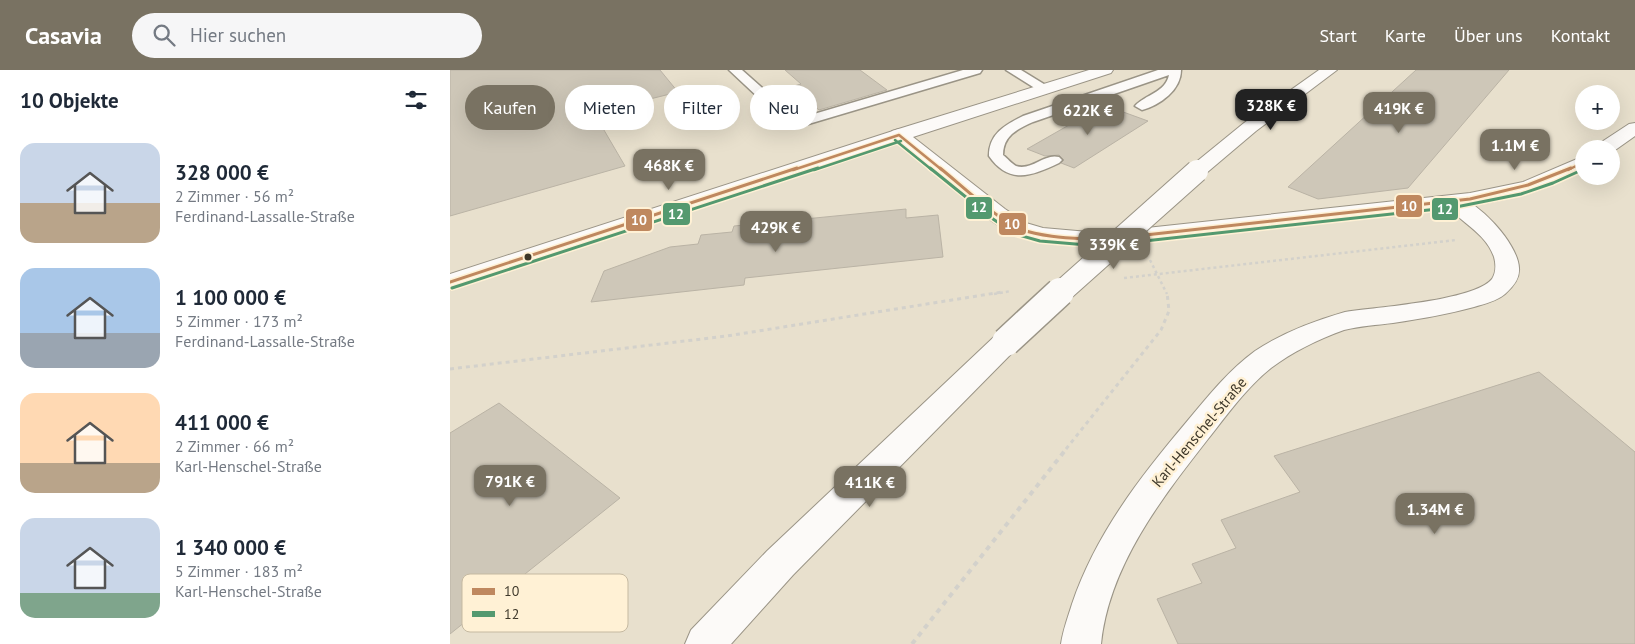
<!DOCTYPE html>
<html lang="de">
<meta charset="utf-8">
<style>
body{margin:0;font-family:"PT Sans",sans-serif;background:#f6f6f7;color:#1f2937;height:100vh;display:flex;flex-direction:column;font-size:19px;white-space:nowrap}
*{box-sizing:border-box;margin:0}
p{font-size:16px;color:#747a83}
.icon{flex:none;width:28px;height:28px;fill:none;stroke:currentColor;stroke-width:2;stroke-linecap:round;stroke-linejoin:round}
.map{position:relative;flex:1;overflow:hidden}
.details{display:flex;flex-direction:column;background:#fff;width:450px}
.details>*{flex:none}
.banner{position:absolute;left:15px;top:15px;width:475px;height:45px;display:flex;gap:10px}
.buttons{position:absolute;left:1125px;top:15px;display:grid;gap:10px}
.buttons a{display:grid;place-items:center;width:45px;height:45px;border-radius:50%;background:#fff;box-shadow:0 5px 20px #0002;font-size:25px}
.price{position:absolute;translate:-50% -42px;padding:0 11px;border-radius:10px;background:#797262;color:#fff;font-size:16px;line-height:32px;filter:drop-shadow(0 1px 2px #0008)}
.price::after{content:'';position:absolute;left:50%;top:30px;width:15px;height:11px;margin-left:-8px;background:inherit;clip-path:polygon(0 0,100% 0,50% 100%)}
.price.active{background:#222;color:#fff}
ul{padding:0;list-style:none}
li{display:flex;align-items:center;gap:15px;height:125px;padding:0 20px}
li span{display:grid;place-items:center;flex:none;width:140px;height:100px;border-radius:15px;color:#555}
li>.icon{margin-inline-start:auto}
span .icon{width:60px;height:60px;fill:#fffc;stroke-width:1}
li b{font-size:21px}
h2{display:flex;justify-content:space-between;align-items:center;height:60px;padding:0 20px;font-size:21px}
.pill{padding:0 18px;border-radius:22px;background:#fff;box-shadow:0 5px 20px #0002;font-size:18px;line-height:45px}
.pill.active{background:#797262;color:#fff}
header{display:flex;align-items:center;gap:30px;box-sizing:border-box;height:70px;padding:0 25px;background:#797262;color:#fff}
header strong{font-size:24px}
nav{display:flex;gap:28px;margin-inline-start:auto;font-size:18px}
.search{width:350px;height:45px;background:#f6f6f7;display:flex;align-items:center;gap:12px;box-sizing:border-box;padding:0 18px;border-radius:28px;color:#747a83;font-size:19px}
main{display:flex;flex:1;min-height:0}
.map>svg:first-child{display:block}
</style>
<header>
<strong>Casavia</strong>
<div class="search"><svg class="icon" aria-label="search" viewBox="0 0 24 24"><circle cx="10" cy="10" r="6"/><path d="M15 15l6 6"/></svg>Hier suchen</div>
<nav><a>Start</a><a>Karte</a><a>Über uns</a><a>Kontakt</a></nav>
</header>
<main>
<section class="details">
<h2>10 Objekte<svg class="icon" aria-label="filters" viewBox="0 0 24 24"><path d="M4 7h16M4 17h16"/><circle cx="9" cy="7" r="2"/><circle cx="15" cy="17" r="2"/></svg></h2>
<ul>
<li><span style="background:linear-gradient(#c9d6e8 60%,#b9a48a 0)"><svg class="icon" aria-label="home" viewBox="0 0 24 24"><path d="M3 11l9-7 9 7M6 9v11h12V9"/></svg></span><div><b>328 000 €</b><p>2 Zimmer · 56 m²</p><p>Ferdinand-Lassalle-Straße</p></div></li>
<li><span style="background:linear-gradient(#a9c7e8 65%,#9aa5b1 0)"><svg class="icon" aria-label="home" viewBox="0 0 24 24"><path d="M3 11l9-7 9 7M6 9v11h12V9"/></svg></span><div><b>1 100 000 €</b><p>5 Zimmer · 173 m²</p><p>Ferdinand-Lassalle-Straße</p></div></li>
<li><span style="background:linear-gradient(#ffd9b3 70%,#b9a48a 0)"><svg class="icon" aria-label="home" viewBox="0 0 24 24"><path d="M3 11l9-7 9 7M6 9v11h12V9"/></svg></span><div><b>411 000 €</b><p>2 Zimmer · 66 m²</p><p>Karl-Henschel-Straße</p></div></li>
<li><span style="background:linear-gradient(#c9d6e8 75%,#7fa58c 0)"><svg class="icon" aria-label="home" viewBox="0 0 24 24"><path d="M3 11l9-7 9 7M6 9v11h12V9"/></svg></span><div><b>1 340 000 €</b><p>5 Zimmer · 183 m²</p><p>Karl-Henschel-Straße</p></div></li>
</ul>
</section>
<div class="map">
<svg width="1185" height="574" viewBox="0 0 1185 574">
<rect width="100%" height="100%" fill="#e8e0cd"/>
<path fill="#cec7b8" stroke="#bab3a5" d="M0 0H210L228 22 144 43 175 96 0 146Z
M335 0H410L437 20 369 40 341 17 351 14Z
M966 0H1059L958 118 868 129 838 117Z
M654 35 698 51 624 98 611 93 614 90 609 85 595 86 577 79Z
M456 139V148L488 145 493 187 295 208 294 215 141 232 154 201 220 177 248 174 251 165 282 162 284 156Z
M1089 302 1185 382V574H728L707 529 752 513 742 494 786 478 771 450 850 422 824 386Z
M49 333 170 428 0 564V363Z"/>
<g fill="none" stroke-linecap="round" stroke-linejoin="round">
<g stroke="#9a9486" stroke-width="3">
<path id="service" d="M279 0H292L347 49 513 0H532L530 3 345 58 340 57Z
M556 0H571L602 19 596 23 591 22Z
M708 0H731C731 20 710 35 692 40L685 36C696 24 715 23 719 5L583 52C567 59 553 66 553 85 557 88 562 94 566 96 582 101 594 83 609 87L612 90 609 93C582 106 559 115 539 86 539 64 555 55 573 46Z"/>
</g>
<g stroke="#9a9486" stroke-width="2">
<path id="minor" d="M449 59 456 61 458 65 456 69 0 220V204Z
M1004 125C1027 130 1068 173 1069 198 1070 209 1063 217 1055 224 1047 231 1034 234 1024 237 998 244 970 249 943 253 927 255 910 256 894 260 869 269 842 282 821 298 796 318 777 345 758 369 711 429 659 496 651 574H611C613 560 618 547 622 534 646 463 691 406 739 349 759 325 779 300 805 281 832 263 864 251 895 242 926 237 1024 231 1042 209 1046 203 1046 194 1044 187 1035 161 1008 152 993 131L997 127Z"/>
</g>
<g stroke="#9a9486" stroke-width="2">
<path id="tertiary" d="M639 0H663L661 3 463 67 555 139 576 153 593 158 650 163 1020 123 1073 112 1134 86V100C1061 139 978 140 898 149 815 157 733 168 650 177L591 172 560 163 539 149 440 65 442 61Z
M1185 53V66L1161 83V79H1145L1147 75 1179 54Z"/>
</g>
<g stroke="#9a9486" stroke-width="2">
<path id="secondary" d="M869 0H887L806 61 754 105 747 107 740 105 737 101 740 97 794 53Z
M556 263 566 265 569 272 566 279 343 505 281 574H235L241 560 317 481 546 265Z"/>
</g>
<path stroke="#d3d1cb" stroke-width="2.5" stroke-dasharray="3 3" stroke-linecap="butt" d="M700 190 717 224
M674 208 1006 170
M544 224 561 221"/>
<path stroke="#d3d1cb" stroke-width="3" stroke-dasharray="4 4" stroke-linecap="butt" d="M0 299 277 266 552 222
M616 379 711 260 719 241 717 222"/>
<path stroke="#d3d1cb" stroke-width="4" stroke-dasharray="5 5" stroke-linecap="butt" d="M462 574 617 378"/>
<use href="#service" fill="#fcfaf8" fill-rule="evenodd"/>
<use href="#minor" fill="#fcfaf8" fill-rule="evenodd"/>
<use href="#tertiary" fill="#fcfaf8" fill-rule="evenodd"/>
<use href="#secondary" fill="#fcfaf8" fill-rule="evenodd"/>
<g stroke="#9a9486" stroke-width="24" stroke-linecap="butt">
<path id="secondary-bridge-far1" d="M609 224 747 101"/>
</g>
<g stroke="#9a9486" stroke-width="31" stroke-linecap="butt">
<path id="secondary-bridge" d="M556 272 610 222"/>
</g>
<use href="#secondary-bridge-far1" stroke="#fcfaf8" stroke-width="22"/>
<use href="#secondary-bridge" stroke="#fcfaf8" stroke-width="28"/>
<g stroke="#fff1d5" stroke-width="5">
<path id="bus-1-far1" d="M449 65 492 100
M343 100 449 65
M1118 100 1134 92"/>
</g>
<g stroke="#fff1d5" stroke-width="6">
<path id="bus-1" d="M490 98C510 114 548 150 570 159 595 168 623 168 650 170L1020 129 1078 115 1121 98
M0 212 347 98"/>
</g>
<g stroke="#fff1d5" stroke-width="5">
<path id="bus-2-far1" d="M445 70 482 100
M364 100 451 71"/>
</g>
<g stroke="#fff1d5" stroke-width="6">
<path id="bus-2" d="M480 98 543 149 565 164 590 171 649 176 1006 137 1071 124 1103 113 1134 99
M2 218 368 98"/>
</g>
<use href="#bus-1-far1" stroke="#bf885f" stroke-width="2.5"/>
<use href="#bus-1" stroke="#bf885f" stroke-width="3"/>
<use href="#bus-2-far1" stroke="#54996f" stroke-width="2.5"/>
<use href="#bus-2" stroke="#54996f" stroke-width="3"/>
</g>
<circle fill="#3d3729" stroke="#fff1d5" stroke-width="2" cx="78" cy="187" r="4.5"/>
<g text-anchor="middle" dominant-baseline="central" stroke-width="5" stroke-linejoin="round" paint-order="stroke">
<g font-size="15" fill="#3d3729" stroke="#fff1d5">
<text transform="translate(749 362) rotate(-50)">Karl-Henschel-Straße</text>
</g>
</g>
<rect x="12" y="504" width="166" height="58" rx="8" fill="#fff1d5" stroke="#c5b9a1" stroke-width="1"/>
<rect x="22" y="518" width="23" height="7" fill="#bf885f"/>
<rect x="22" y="541" width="23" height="6" fill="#54996f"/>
<g font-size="14" fill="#3d3729">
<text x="54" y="526">10</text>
<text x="54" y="549">12</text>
</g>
<g stroke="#fff1d5" stroke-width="2">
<rect x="945" y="124" width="28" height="24" rx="5" fill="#bf885f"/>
<rect x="515" y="126" width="28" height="24" rx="5" fill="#54996f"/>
<rect x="981" y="127" width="28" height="24" rx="5" fill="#54996f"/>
<rect x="212" y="132" width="29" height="24" rx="5" fill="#54996f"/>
<rect x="175" y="138" width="28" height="24" rx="5" fill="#bf885f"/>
<rect x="548" y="142" width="29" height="24" rx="5" fill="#bf885f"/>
</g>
<g font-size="14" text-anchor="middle" font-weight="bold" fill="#fff">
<text x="959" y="141">10</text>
<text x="529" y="142">12</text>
<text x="995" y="144">12</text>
<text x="226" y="149">12</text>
<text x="189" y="155">10</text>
<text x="562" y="159">10</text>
</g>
</svg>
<div class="buttons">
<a>+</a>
<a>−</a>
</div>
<b class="price active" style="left:821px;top:61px">328K €</b>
<b class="price" style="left:949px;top:64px">419K €</b>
<b class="price" style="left:638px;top:66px">622K €</b>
<b class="price" style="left:1065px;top:101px">1.1M €</b>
<b class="price" style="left:219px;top:121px">468K €</b>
<b class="price" style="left:326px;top:183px">429K €</b>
<b class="price" style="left:664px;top:200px">339K €</b>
<b class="price" style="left:60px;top:437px">791K €</b>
<b class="price" style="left:420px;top:438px">411K €</b>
<b class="price" style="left:985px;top:465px">1.34M €</b>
<div class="banner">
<a class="pill active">Kaufen</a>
<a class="pill">Mieten</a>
<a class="pill">Filter</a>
<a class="pill">Neu</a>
</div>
</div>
</main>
